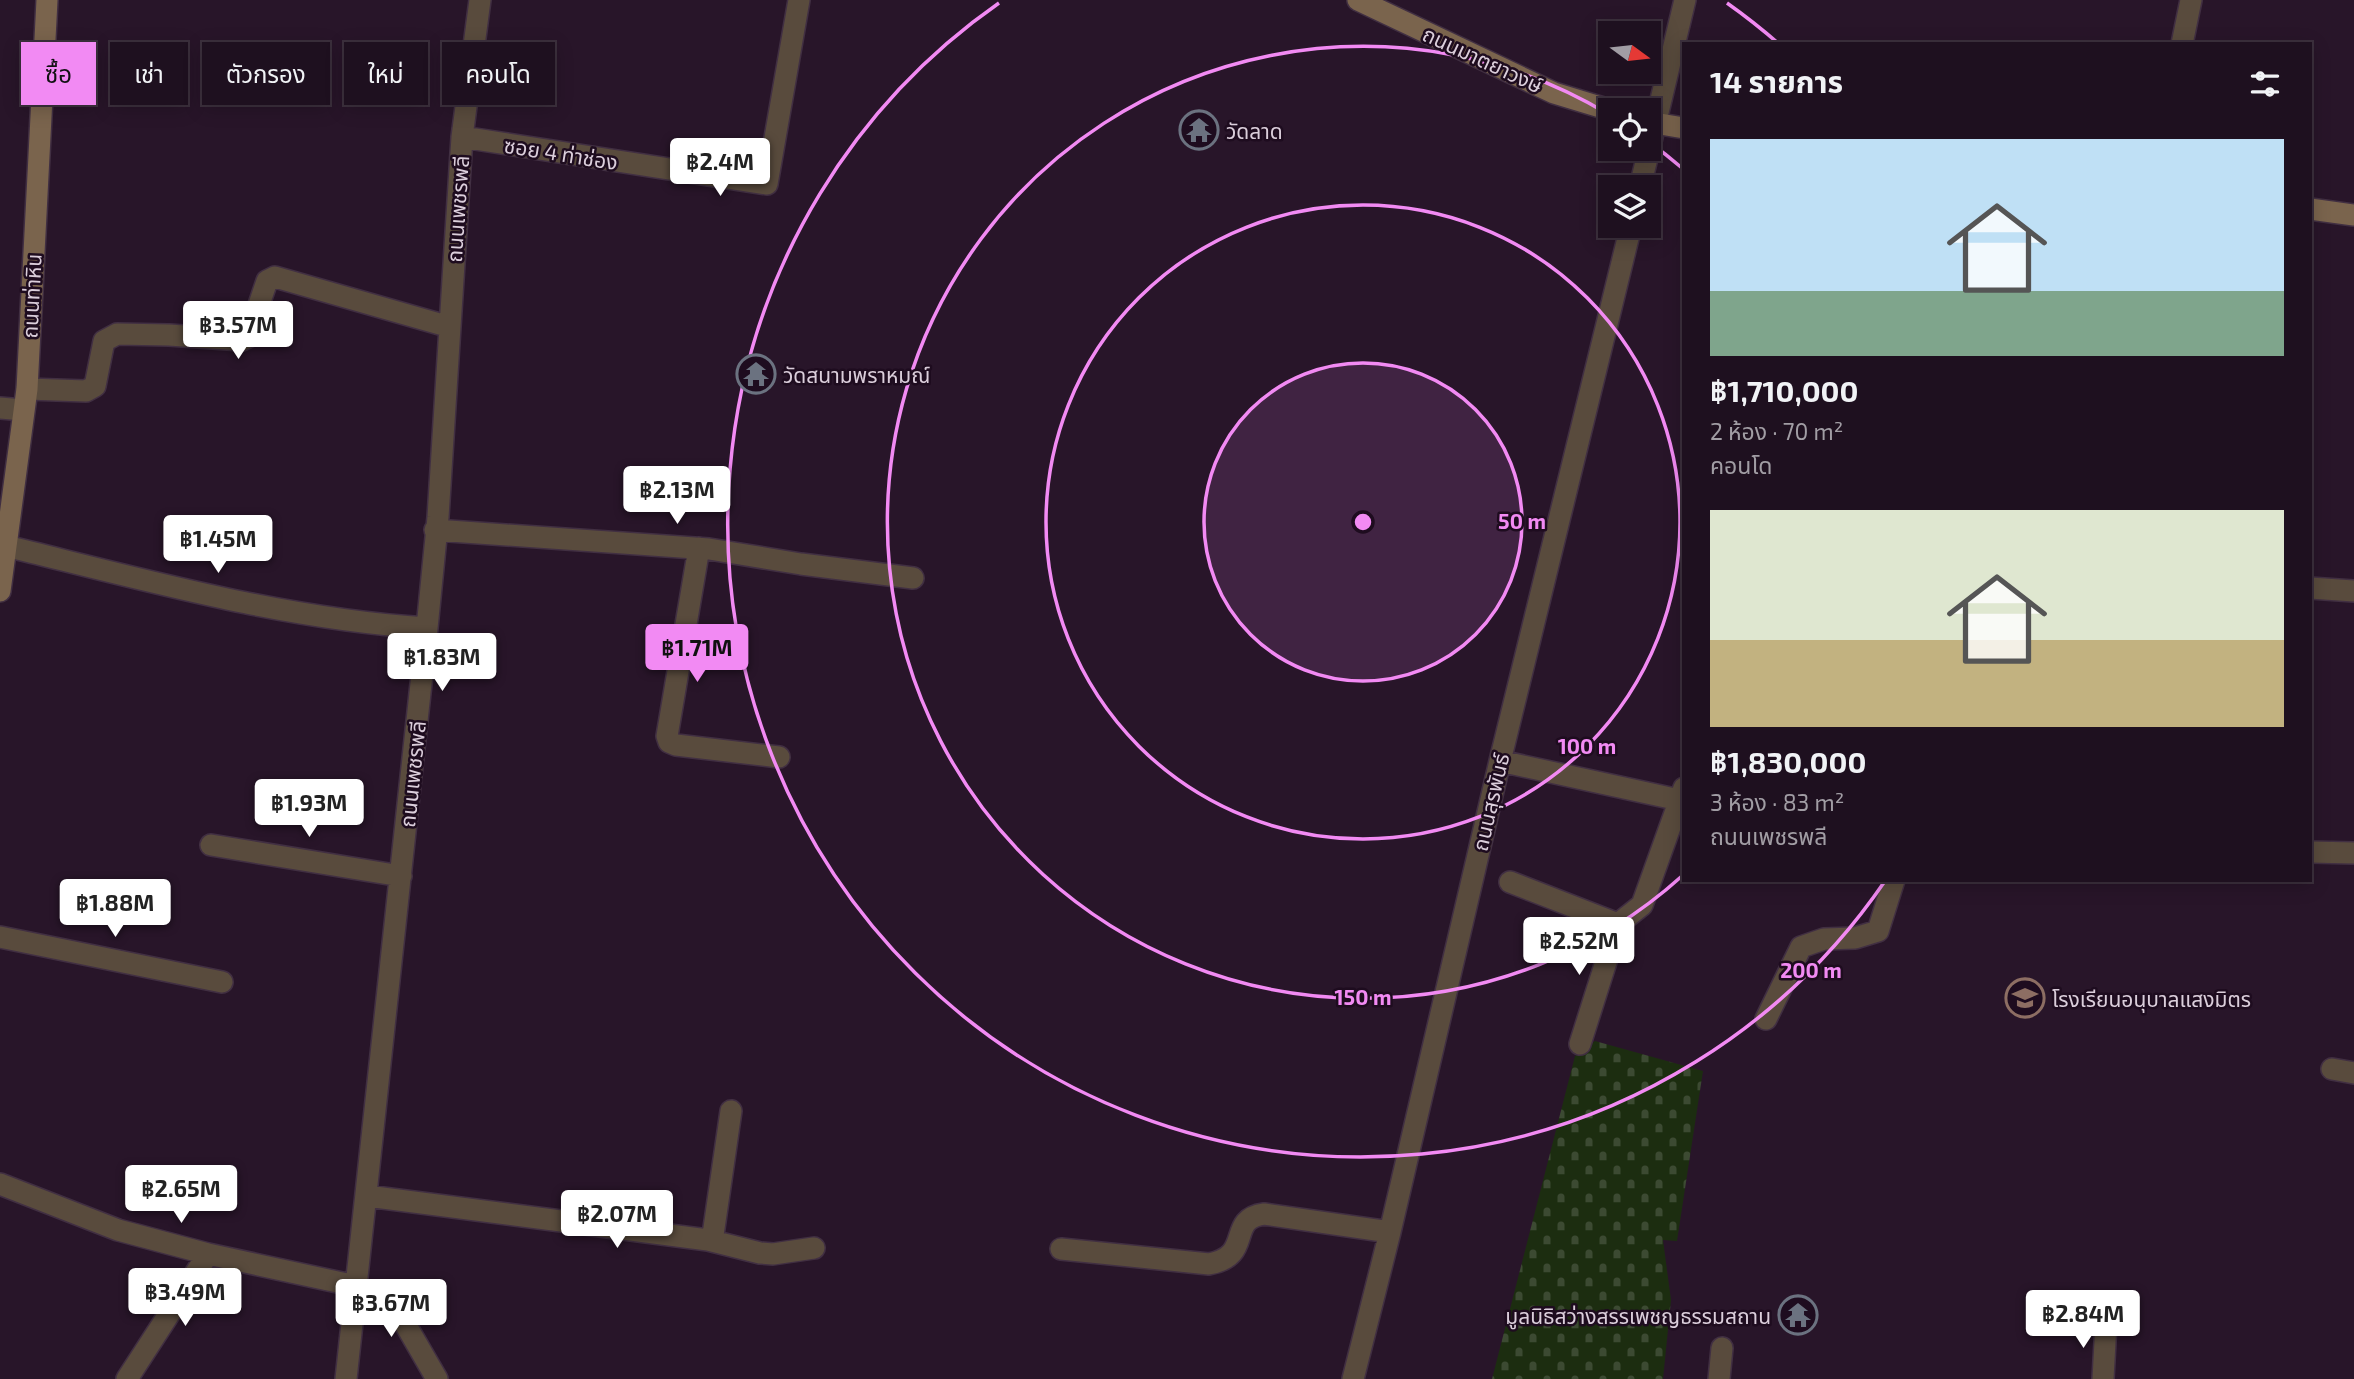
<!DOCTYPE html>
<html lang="th">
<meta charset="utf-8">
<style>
body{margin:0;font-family:"Exo 2","Noto Sans Thai",sans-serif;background:#261928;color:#f1f3f6;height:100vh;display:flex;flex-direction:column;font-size:26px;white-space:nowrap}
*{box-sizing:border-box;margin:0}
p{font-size:23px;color:#a19da4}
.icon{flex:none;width:38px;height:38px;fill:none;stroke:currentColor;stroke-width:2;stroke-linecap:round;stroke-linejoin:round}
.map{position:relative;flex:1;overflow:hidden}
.sheet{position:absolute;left:1682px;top:42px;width:630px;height:840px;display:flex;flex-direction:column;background:#1e101f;border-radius:0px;box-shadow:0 4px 18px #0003,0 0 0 2px #3c303d}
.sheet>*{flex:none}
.banner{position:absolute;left:21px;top:42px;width:665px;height:63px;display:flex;gap:14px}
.needle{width:46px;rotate:105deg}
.controls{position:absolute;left:1598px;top:21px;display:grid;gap:14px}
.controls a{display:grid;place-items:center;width:63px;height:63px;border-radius:0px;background:#1e101f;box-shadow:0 4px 18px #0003,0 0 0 2px #3c303d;font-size:35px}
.price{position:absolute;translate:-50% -60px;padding:0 16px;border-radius:7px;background:#fff;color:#222;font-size:23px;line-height:46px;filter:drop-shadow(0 2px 4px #0008)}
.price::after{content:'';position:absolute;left:50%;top:42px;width:21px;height:16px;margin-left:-10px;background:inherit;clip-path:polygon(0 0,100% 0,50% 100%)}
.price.current{background:#f28af3;color:#111}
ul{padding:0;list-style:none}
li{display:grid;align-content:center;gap:14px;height:371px;padding:0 28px}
li span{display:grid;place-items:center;height:217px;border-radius:0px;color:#555}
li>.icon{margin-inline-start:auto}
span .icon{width:126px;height:126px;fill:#fffc;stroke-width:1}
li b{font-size:30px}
h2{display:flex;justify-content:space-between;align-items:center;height:84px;padding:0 28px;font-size:30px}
.chip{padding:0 24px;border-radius:0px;background:#1e101f;box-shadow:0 4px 18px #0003,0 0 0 2px #3c303d;font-size:24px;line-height:63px}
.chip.current{background:#f28af3;color:#111}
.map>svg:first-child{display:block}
</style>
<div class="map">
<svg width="2354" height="1379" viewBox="0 0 2354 1379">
<defs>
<pattern id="cemetery-stones" width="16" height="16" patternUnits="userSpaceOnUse" patternTransform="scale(1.75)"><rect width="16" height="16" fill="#1c2d10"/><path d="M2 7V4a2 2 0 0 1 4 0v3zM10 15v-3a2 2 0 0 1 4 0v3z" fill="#3c4a32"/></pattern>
</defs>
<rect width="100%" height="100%" fill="#281529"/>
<path fill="url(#cemetery-stones)" d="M1595 1041 1703 1071 1677 1241 1663 1240 1671 1300 1663 1379H1492L1575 1056Z"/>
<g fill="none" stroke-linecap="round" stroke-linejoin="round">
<g stroke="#412f42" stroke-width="24">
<path id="street" d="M2182 44 2191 0
M462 137 767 184 799 0
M1640 187 1685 0
M27 389 86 391 95 386 104 341 117 334 169 335 242 340 248 337 267 281 275 277 450 327
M0 408 23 410
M435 530 709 549 801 564 913 578
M6 546C145 580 284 619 427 628
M699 548 667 736 669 742 676 745 779 757
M2310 588 2354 591
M1500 761 1684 801
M211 845 401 876
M2310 852 2354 853
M1510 882 1618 924 1642 905 1684 788
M0 937 222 982
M1766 1019 1801 947 1824 939 1855 938 1878 931 1894 880
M1580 1044 1618 924
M2332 1069 2354 1073
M0 1184 118 1230 208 1254 356 1286 379 1298 400 1315 437 1379
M367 1196 708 1240 713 1235 731 1111
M708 1240 760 1253 773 1254 814 1248
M1061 1249 1209 1264C1254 1256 1226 1219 1264 1214L1390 1232
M127 1379 208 1254
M346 1379 427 628 438 517 462 137 480 0
M1353 1379 1390 1232 1500 761 1631 226
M1719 1379 1722 1348
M2103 1379 2106 1323"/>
</g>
<g stroke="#412f42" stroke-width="24">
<path id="secondary" d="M1358 0 1554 93 1610 110
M1648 122 1684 128
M2310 209 2354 215
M0 591 27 389 47 0"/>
</g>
<use href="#street" stroke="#594b3d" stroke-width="21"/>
<use href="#secondary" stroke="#7a644d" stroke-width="21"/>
</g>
<circle cx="1363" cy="522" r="159" fill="#f28af3" fill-opacity=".12"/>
<g fill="none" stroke="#f28af3" stroke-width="3.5">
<circle cx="1363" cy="522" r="159"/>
<circle cx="1363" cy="522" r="317"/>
<path d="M1682 876A476 476 0 1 1 1608 114M1649 142A476 476 0 0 1 1682 168"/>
<path d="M1885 881A634 634 0 1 1 999 3M1727 3A634 634 0 0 1 1779 44"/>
</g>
<defs>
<g id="temple-ring" transform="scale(2.0125)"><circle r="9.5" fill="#1e0c1f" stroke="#6b7280" stroke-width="1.5"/><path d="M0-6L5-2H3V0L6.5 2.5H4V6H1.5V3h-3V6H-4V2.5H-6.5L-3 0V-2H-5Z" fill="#6b7280"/></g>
<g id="school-ring" transform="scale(2.0125)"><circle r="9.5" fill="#1e0c1f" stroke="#8d6e63" stroke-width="1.5"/><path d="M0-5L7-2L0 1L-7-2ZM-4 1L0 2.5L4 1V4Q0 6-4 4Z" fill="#8d6e63"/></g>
</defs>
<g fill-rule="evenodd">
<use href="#temple-ring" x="1199" y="130"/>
<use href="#temple-ring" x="756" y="374"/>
<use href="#school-ring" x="2025" y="998"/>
<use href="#temple-ring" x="1798" y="1315"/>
</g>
<g text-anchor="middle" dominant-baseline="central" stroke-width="5" stroke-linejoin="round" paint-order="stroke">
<g font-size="21" fill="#dbcedb" stroke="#1e0c1f">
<text transform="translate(1483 59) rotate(25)">ถนนมาตยาวงษ์</text>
<text transform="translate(561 153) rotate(9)">ซอย 4 ท่าช่อง</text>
<text transform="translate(457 209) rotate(-86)">ถนนเพชรพลี</text>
<text transform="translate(31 296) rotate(-87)">ถนนท่าหิน</text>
<text transform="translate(412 774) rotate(-84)">ถนนเพชรพลี</text>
<text transform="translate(1490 802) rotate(-77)">ถนนสุรพันธ์</text>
</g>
<g font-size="21" fill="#dbcedb" stroke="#1e0c1f" text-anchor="start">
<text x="1226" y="130">วัดลาด</text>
<text x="783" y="374">วัดสนามพราหมณ์</text>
<text x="2052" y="998">โรงเรียนอนุบาลแสงมิตร</text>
<text x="1771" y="1315" text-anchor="end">มูลนิธิสว่างสรรเพชญธรรมสถาน</text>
</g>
</g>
<circle cx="1363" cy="522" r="10" fill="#f28af3" stroke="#1e0c1f" stroke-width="3.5"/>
<g font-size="21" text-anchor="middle" font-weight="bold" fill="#f28af3" stroke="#1e0c1f" stroke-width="5" stroke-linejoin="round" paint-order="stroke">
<text x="1522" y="529">50 m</text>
<text x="1587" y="754">100 m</text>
<text x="1811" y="978">200 m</text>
<text x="1363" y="1005">150 m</text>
</g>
</svg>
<div class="controls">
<a><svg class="needle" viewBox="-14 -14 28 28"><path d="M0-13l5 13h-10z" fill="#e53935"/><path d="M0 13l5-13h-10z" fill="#a19da4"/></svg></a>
<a><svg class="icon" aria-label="locate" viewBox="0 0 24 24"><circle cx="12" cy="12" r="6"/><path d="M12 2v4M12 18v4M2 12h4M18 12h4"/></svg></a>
<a><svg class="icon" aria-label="layers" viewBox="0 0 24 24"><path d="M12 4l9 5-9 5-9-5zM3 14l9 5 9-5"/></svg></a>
</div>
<b class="price" style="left:720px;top:198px">฿2.4M</b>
<b class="price" style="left:238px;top:361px">฿3.57M</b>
<b class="price" style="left:677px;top:526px">฿2.13M</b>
<b class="price" style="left:218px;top:575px">฿1.45M</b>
<b class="price current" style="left:697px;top:684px">฿1.71M</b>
<b class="price" style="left:442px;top:693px">฿1.83M</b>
<b class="price" style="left:309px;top:839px">฿1.93M</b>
<b class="price" style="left:115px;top:939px">฿1.88M</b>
<b class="price" style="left:1579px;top:977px">฿2.52M</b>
<b class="price" style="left:181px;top:1225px">฿2.65M</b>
<b class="price" style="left:617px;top:1250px">฿2.07M</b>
<b class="price" style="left:185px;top:1328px">฿3.49M</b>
<b class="price" style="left:391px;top:1339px">฿3.67M</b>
<b class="price" style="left:2083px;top:1350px">฿2.84M</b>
<div class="banner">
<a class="chip current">ซื้อ</a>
<a class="chip">เช่า</a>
<a class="chip">ตัวกรอง</a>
<a class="chip">ใหม่</a>
<a class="chip">คอนโด</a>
</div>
<section class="sheet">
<h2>14 รายการ<svg class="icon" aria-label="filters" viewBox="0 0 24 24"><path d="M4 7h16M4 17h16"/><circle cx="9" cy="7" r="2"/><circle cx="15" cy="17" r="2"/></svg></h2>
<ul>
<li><span style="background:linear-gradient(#bfe0f5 70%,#7fa58c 0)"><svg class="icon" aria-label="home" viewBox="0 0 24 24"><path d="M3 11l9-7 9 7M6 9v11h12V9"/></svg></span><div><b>฿1,710,000</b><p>2 ห้อง · 70 m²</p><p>คอนโด</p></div></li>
<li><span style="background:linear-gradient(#dfe7d0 60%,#c2b280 0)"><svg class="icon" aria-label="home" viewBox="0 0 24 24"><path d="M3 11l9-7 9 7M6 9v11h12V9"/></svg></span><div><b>฿1,830,000</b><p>3 ห้อง · 83 m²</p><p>ถนนเพชรพลี</p></div></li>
</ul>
</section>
</div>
